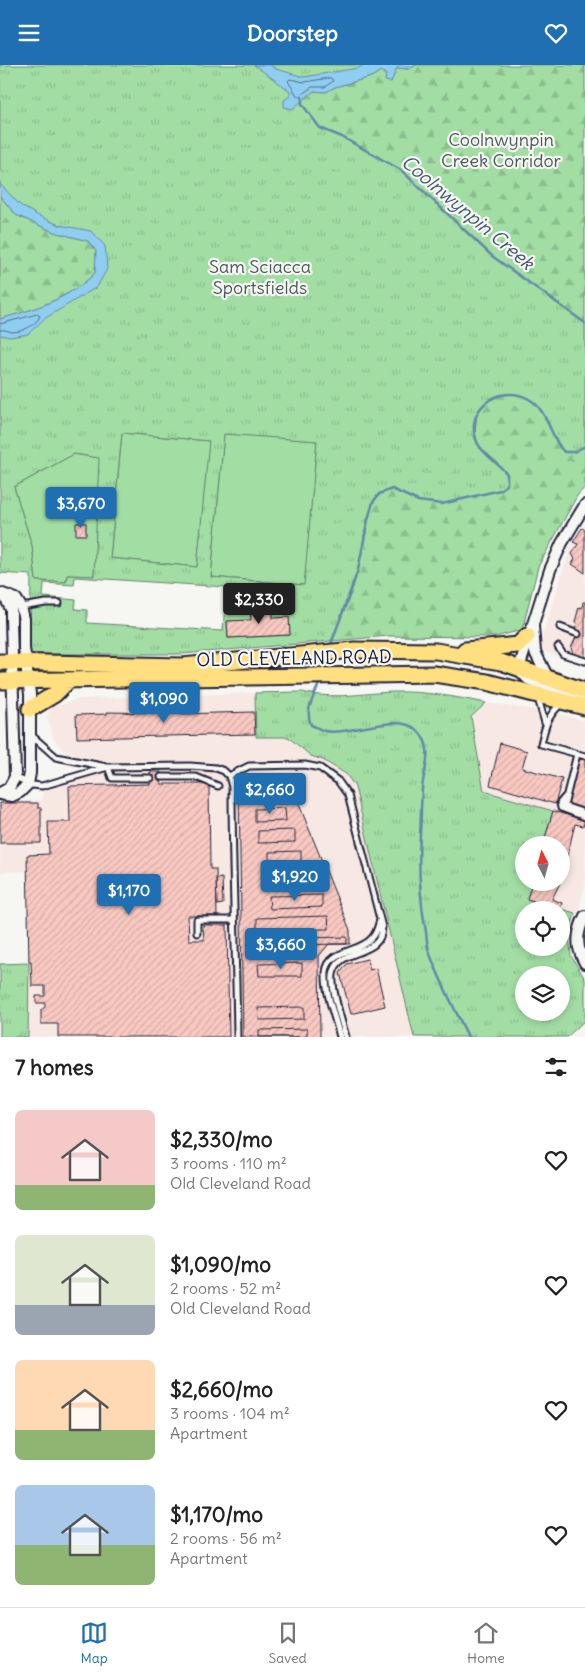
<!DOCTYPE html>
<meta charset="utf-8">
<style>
body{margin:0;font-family:Delius,sans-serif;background:#f6f6f6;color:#222;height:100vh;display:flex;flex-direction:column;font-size:19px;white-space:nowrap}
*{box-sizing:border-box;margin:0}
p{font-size:16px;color:#767676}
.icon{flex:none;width:28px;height:28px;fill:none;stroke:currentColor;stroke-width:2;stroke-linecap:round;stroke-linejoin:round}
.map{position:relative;height:972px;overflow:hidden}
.details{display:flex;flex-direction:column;background:#fff;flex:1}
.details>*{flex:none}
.needle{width:32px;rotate:354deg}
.tools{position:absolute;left:515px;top:771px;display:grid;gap:10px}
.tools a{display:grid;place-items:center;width:55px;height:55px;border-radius:50%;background:#fff;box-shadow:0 2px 8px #0003;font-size:25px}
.price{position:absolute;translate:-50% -42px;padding:0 11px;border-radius:5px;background:#1f6fb2;color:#fff;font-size:16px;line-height:32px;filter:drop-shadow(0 1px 2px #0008)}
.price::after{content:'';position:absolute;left:50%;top:30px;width:15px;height:11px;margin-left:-8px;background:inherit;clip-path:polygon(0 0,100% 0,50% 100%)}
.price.current{background:#222;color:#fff}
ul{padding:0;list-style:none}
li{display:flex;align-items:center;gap:15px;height:125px;padding:0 15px}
li span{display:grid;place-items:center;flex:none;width:140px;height:100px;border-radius:8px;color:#555}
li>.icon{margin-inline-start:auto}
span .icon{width:60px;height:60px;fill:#fffc;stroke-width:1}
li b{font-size:21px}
h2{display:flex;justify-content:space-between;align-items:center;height:60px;padding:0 15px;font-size:21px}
header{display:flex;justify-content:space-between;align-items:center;height:65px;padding:0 15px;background:#1f6fb2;color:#fff;font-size:22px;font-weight:700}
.tab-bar{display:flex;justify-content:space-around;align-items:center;height:70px;border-top:1px solid #e0e0e0;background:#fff;font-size:14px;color:#767676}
.tab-bar a{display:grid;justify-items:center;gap:2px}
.tab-bar .current{color:#1f6fb2}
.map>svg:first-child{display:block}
</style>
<header><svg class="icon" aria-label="menu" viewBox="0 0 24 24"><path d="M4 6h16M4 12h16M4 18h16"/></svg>Doorstep<svg class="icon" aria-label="heart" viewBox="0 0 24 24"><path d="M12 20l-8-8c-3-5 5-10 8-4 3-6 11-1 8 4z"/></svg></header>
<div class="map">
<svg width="585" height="972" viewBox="0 0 585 972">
<defs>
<pattern id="forest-firs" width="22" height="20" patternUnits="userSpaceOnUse" patternTransform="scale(1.25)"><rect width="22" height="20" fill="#a2dea4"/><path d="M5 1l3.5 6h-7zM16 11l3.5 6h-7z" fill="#8bbe8e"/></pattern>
<pattern id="park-tufts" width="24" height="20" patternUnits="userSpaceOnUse" patternTransform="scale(1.25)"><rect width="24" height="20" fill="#a2dea4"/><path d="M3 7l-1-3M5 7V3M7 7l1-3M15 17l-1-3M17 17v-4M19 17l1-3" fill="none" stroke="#8bbe8e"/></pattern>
<pattern id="building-hatch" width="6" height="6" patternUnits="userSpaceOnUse" patternTransform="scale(1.25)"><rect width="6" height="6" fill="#f9c9c1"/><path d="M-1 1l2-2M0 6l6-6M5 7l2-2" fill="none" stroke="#d5aca7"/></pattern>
</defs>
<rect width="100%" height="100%" fill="#f6f6f2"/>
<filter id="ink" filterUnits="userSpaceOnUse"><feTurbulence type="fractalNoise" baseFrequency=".02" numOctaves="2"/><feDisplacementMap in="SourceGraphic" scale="10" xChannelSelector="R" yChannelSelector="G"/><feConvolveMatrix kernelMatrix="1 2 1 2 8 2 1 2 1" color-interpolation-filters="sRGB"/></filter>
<g filter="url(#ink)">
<path fill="#f7e8e3" d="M585 459V601L543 586 541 575 571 481Z
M255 628 256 672H288L311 691 323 695 346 709 355 722 414 972H28L27 806 0 807V737L43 735V726L102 707 117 698 67 689 54 675 47 651 52 642 81 634Z
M486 638 556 648 585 656V822L577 849 527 834 532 818H561V780L484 726 471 652Z"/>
<path fill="#a2dea4" stroke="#628070" d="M122 368 210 376 197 502 110 493Z
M224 368 317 376 305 520 211 512Z
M74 389 100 393 94 511 67 510 66 517 36 516 32 481 14 422Z"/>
<path fill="url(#forest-firs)" stroke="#628070" d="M0 0 298 38 314 26 326 27 335 22 371 12 381 6 391 17 397 3 409 4 416 0H585V290L10 272 107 204Z
M0 131 16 150 54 167 88 176 96 186 95 208C70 233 33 245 0 254Z
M585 324V422L577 431 538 502 522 565 495 572 389 571 331 576C341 553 352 529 358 504 364 483 363 456 374 437 378 429 384 426 392 424L418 436 500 425 498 398C482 384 473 380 476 357 477 348 479 338 488 334 511 325 560 326 585 324Z"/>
<path fill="url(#park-tufts)" stroke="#628070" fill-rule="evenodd" d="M0 0H385L306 17 302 39 320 63 342 72 401 105 492 191 585 258V381L574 387H564C549 372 548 345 529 334 499 317 461 346 478 379 482 388 500 400 507 409V420L500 425 442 439 418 436 392 424C384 426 378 429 374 437 363 456 364 483 358 504 352 529 341 553 331 576L181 589H30L31 510 0 508V263L41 250 100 208 101 184 90 170 18 146 0 124ZM122 368 209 376 197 502 110 493ZM224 369 317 376 304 520 211 512ZM74 389 99 393 94 511 67 510 66 517 36 516 32 481 14 422ZM75 512 226 522 223 566 87 558V545L75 544 76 535 43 532 44 518 74 520ZM272 541 273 553 289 570 228 573 227 556 251 555 250 542Z
M302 627C335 635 361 628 394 627 425 626 456 632 486 638L471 652 484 726 553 746 543 780H524V818H532L527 834 575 848 569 870 571 891 585 914V955L567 972H414L355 722 346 709 323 695 311 691 288 672H256L255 628ZM524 845H561V882H524ZM524 910H561V948H524Z
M29 898 28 972H0V899Z"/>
<path fill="#90cef1" stroke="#6489a8" d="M254 0H270L276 4 304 12 358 3 364 0H416L409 4 397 3 391 17 385 16 386 9 381 6 371 12 335 22 326 27 314 26 292 44 284 42V35L290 31V26Z
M0 119 20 140 37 150 59 160 91 166 105 181 107 204 97 222 44 254 28 269 10 272 0 270V254C33 245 71 233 95 208L96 186 88 176 54 167 16 150 0 131Z"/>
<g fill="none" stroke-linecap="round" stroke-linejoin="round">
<path stroke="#4e6784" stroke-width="1" d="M331 13 333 16 325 22H312L298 32 288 16 290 14 304 17Z
M0 259 37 249 40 251C36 260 23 267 12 267 8 266 5 264 0 265"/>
<path stroke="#6489a8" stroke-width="2.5" d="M302 32V39L320 63 342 72 401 105 492 191 585 258
M330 582 358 505 368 455 373 437 379 429 392 424 418 436 442 439 500 425 507 420V409C500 400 482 388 478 379 461 346 499 317 529 334 548 345 550 372 564 387H574L585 381
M324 606 328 592
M320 616C315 631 304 644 311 660 316 662 321 665 325 666 351 671 398 646 418 666 435 683 424 704 422 723 421 738 421 754 420 769 418 802 420 835 426 867 427 874 427 883 430 889 441 918 455 944 468 972"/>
</g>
<path fill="url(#building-hatch)" stroke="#22223b" d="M76 458H86V470H76Z
M582 463 585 465V508L572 499 575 494 572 489 578 479 573 477Z
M583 537H585V596L580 590 574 591 571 583 579 566 575 564 577 558 575 557 579 542 582 543Z
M273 541V553L289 552 290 570 228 573 227 556 251 555 250 542Z
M164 640H168L179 649 254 647 255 669 77 673 76 650 107 649V647L164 648Z
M500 678 527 686 522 703 562 714 555 739 490 720Z
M579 693 585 695V736L583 744 567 739Z
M150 707H161V719H209L210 804H216L217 851H188L189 875H204L203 860H227L229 972H58V959H41V945L45 942V938H36V931H45V921H32L31 896H29L27 790 49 789 48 757H70L69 721 150 719Z
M239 727H294L350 865V879H329L319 891 320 972H243Z
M0 738H38V743H41V778H0Z
M285 743 286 756 255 757V744Z
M553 746 585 755 583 761 575 759 564 804 561 803V780H543Z
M295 765V777L258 778V766Z
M301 786V799L269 800V787Z
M310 808 311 820 268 821 267 809Z
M222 813 223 839 217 840 216 814Z
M532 818H560L552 834 562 838 560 844 527 834Z
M322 830V842L270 844 269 831Z
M328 851 329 864 257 865V853Z
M347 872V879L280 880V886L257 887V874Z
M367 894 370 905 376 903 385 941 351 949 340 908 347 899Z
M302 898V911H259L258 899Z
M304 942V954L259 955 258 943Z
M307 964V972H259V965Z"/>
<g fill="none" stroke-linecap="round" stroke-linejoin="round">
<g stroke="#22223b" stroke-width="9">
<path id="lane" d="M21 542 46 538H59
M560 562 578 569
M558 582 563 589 585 596
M538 633 545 658
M561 639C547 651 545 662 541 679L585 691
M31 670 56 692 107 702
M577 689 564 741 585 748
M108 702 112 713H150
M229 711 249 701 305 700 320 703 338 716 348 730 382 862C382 894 337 881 333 910 331 926 342 956 346 972
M15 712 32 720 42 721 108 702 190 701 216 703 224 706 229 711 232 722C232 805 236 888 237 972
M161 712H196L218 721
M565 732 560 738 561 743 585 752
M197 868V855H234
M340 972C335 952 325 928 326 908 327 884 360 888 372 873 377 868 378 861 380 855"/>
</g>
<g stroke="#22223b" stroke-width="14">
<path id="street" d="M585 440 562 478 550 505 521 597 522 608 528 614 585 637
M0 528 16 534 21 542 24 554V583L30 629V708L28 719 20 727 12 731 0 729
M533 561 535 587 547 611
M0 728 9 723 15 712 11 553V544L4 530
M585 851C577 867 575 881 585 898"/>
</g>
<g stroke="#22223b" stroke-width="19">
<path id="primary" d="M465 585 518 580 527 571
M0 597 182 601 355 585 436 586 501 597 585 626
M0 616 434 609 487 617 585 642
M30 644 55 629 68 616"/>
</g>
<use href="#lane" stroke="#f6f6f2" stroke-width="5"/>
<use href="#street" stroke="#f6f6f2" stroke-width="10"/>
<use href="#primary" stroke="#ffdf80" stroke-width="15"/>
</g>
</g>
<g text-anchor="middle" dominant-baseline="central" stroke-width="4.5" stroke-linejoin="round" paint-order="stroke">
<g font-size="18" fill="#485a5a" stroke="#f6f6f2">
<text x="501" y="74">Coolnwynpin<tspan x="501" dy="21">Creek Corridor</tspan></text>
<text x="260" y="201">Sam Sciacca<tspan x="260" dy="21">Sportsfields</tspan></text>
</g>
<g font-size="18" fill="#22223b" stroke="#f6f6f2">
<text transform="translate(294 593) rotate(-1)">OLD CLEVELAND ROAD</text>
</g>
<g font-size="19" font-style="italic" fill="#435672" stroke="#f6f6f2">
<text transform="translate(468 147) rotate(40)">Coolnwynpin Creek</text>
</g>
</g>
</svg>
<div class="tools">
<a><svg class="needle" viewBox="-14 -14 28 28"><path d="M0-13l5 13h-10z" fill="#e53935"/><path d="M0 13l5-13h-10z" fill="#767676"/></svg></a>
<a><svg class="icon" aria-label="locate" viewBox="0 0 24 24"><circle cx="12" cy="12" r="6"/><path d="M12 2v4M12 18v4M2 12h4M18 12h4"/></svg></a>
<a><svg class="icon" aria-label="layers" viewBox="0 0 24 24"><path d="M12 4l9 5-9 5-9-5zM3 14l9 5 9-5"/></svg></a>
</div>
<b class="price" style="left:81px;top:464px">$3,670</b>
<b class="price current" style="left:259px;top:560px">$2,330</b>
<b class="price" style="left:164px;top:659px">$1,090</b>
<b class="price" style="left:270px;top:750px">$2,660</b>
<b class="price" style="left:295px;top:837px">$1,920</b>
<b class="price" style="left:129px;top:851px">$1,170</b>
<b class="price" style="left:281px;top:905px">$3,660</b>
</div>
<section class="details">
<h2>7 homes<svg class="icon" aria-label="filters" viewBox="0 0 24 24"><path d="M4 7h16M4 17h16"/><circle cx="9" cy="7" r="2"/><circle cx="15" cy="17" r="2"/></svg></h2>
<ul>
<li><span style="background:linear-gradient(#f6c9c9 75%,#8fb573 0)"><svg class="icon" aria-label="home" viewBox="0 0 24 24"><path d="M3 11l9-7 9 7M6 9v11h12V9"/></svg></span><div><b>$2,330/mo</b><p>3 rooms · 110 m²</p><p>Old Cleveland Road</p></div><svg class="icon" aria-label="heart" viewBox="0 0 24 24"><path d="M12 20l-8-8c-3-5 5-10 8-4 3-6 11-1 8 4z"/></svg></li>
<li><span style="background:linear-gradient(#dfe7d0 70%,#9aa5b1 0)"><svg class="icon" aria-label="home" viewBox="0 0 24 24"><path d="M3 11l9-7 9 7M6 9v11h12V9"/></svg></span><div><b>$1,090/mo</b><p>2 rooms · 52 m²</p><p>Old Cleveland Road</p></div><svg class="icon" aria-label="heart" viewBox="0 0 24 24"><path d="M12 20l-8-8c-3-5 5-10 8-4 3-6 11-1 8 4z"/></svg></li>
<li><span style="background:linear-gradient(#ffd9b3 70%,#8fb573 0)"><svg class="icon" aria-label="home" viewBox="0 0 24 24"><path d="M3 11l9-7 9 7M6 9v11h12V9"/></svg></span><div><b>$2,660/mo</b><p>3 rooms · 104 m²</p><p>Apartment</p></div><svg class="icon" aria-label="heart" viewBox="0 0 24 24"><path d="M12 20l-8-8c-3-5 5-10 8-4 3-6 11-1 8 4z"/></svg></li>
<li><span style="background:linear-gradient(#a9c7e8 60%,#8fb573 0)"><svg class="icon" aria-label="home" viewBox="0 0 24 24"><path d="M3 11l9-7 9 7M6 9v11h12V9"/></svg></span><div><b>$1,170/mo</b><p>2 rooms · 56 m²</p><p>Apartment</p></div><svg class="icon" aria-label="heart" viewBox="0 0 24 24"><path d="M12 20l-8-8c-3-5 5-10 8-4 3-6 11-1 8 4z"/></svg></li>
</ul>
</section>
<nav class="tab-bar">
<a class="current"><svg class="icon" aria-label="map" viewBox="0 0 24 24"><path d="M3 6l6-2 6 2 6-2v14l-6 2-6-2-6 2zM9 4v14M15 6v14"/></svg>Map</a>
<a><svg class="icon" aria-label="saved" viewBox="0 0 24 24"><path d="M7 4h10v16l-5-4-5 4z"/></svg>Saved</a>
<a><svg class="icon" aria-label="home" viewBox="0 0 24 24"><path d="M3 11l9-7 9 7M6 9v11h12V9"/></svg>Home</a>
</nav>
